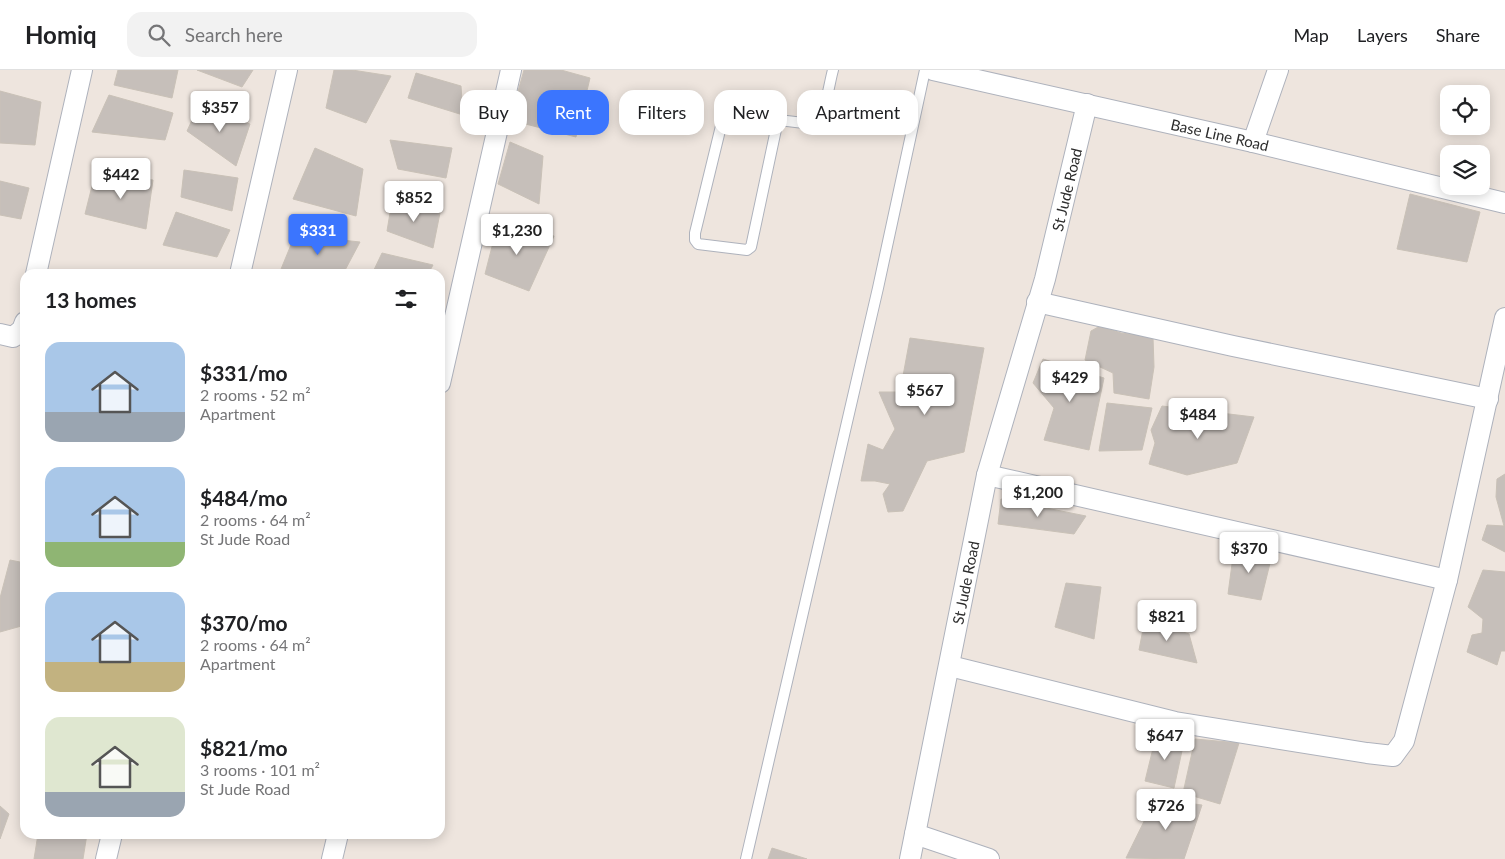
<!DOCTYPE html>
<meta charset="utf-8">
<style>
body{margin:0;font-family:Lato,sans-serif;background:#f2f2f2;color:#202124;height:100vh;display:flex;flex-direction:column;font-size:19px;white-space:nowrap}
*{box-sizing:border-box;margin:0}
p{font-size:16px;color:#757577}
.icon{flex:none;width:28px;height:28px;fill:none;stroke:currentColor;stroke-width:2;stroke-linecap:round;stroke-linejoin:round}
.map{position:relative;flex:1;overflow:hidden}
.sheet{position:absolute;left:20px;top:199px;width:425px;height:570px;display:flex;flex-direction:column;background:#fff;border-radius:15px;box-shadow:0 2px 12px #0003}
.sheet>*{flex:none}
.top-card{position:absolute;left:460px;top:20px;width:475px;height:45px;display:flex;gap:10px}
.fabs{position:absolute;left:1440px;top:15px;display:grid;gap:10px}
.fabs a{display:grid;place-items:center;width:50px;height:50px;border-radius:10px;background:#fff;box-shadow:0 2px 12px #0003;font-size:25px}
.price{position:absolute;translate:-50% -42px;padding:0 11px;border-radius:5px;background:#fff;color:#222;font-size:16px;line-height:32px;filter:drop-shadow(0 1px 2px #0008)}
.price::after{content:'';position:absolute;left:50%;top:30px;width:15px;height:11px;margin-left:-8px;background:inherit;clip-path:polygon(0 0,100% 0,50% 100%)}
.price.on{background:#3b75fe;color:#fff}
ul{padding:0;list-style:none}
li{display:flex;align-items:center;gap:15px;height:125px;padding:0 25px}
li span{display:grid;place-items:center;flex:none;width:140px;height:100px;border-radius:15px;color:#555}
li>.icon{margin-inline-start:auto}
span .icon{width:60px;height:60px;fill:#fffc;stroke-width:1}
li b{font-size:21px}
h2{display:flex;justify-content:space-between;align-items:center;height:60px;padding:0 25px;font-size:21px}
.tag{padding:0 18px;border-radius:15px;background:#fff;box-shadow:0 2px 12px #0003;font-size:18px;line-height:45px}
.tag.on{background:#3b75fe;color:#fff}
header{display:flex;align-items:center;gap:30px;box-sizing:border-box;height:70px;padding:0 25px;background:#fff;border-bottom:1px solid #e0e0e0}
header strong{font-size:24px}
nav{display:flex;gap:28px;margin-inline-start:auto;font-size:18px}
.search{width:350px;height:45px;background:#f2f2f2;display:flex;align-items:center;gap:12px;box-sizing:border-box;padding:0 18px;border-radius:15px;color:#757577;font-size:19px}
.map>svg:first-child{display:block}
</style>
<header>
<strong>Homiq</strong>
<div class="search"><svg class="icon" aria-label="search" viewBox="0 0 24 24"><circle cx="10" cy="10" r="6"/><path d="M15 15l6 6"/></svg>Search here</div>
<nav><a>Map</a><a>Layers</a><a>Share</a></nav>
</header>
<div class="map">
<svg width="1505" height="789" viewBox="0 0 1505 789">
<rect width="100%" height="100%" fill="#eee5de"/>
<path fill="#c6bfba" stroke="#c9c1b7" d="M118 0H178L172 28 114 15Z
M197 0H253L242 17Z
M334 0H352L391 6 366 53 326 38Z
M524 0H561L590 8 576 67 510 50Z
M416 3 461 16 463 45 408 28Z
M0 21 41 32 35 75 0 73Z
M109 25 173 43 165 70 92 62Z
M198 37 250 54 236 96 187 61Z
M390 70 452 78 446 108 398 99Z
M510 72 543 86 539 134 498 114Z
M315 78 363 99 356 146 293 129Z
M184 100 238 108 232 141 181 127Z
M95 104 153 110 146 159 85 144Z
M0 111 29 118 21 149 0 145Z
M1410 124 1480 142 1467 192 1397 179Z
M392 131 440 143 433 178 387 161Z
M176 142 230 160 217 187 163 175Z
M497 157 554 166 529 221 485 204Z
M295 165 360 172 343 204H279Z
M382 183 433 195 428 204H372Z
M1100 256 1121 263 1153 267 1154 297 1149 329 1114 323 1113 303 1085 290 1091 261Z
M910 268 984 278 964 382 927 391 903 441 888 442 883 424 890 414 875 411H861L868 374 883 380 895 359 879 322H900Z
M1043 289 1104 308 1089 380 1044 370 1054 338 1033 313Z
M1107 333 1152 338 1142 380 1099 381Z
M1162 336 1254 347 1237 393 1187 405 1149 394 1155 373 1151 360Z
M1505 404V482L1482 470 1487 455 1504 456 1496 427 1497 409Z
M1001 429 1086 446 1074 464 998 454Z
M1234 479 1272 485 1261 530 1228 524Z
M10 490 25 493V555L0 562V528Z
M1483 500 1505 502V581H1501L1497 595 1467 582 1472 565 1482 563 1483 549 1468 537Z
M1066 513 1101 517 1094 569 1055 557Z
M1145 549 1189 564 1197 593 1139 580Z
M1156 666 1185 667 1174 718 1145 711Z
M1195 669 1239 673 1220 734 1183 723Z
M1155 729 1202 735 1184 789 1126 788Z
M0 736 9 744 0 769Z
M38 764H87L83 789H34Z
M772 778 807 789H768Z"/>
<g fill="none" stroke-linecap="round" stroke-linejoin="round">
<g stroke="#aeb2bc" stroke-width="12">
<path id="service" d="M778 50 751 177 747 180 698 174 695 170V163L722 52 728 44 812 54C827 42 828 18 833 0
M746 789 878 218 925 0"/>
</g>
<g stroke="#aeb2bc" stroke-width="22">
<g id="minor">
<path id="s1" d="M933 0 1253 72 1505 133"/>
<path d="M1253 72 1278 0"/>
<path d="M36 204 82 0"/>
<path d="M240 204 287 0"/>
<path d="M1037 232 1233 276 1488 329"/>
<path d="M0 264 13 267 22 260 25 252"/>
<path d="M440 313 511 0"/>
<path d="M987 405 1447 510"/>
<path d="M950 596 1175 652 1367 683 1393 686 1404 671 1447 510 1505 248"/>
<path d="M915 764 989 789"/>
<path d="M106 789 112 764"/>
<path d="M332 789 338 764"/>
<path id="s2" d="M910 789 987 405 1045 209 1087 34"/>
</g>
</g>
<use href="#service" stroke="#fff" stroke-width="10"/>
<use href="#minor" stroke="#fff" stroke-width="20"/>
</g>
<g text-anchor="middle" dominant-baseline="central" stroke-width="4.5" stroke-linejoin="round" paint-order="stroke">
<g font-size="15" fill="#2c2c2c" stroke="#fff">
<text stroke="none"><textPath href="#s1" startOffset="294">Base Line Road</textPath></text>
<text stroke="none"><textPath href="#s2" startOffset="688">St Jude Road</textPath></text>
<text stroke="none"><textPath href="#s2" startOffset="282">St Jude Road</textPath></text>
</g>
</g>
</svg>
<div class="fabs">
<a><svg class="icon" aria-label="locate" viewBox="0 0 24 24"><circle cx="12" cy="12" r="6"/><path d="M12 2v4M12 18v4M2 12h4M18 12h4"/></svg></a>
<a><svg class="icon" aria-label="layers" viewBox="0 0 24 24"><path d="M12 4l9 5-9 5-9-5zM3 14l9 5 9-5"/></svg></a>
</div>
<b class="price" style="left:220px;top:63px">$357</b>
<b class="price" style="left:121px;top:130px">$442</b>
<b class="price" style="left:414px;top:153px">$852</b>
<b class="price on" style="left:318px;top:186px">$331</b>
<b class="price" style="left:517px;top:186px">$1,230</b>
<b class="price" style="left:1070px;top:333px">$429</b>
<b class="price" style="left:925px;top:346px">$567</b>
<b class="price" style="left:1198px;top:370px">$484</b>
<b class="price" style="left:1038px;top:448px">$1,200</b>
<b class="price" style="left:1249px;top:504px">$370</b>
<b class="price" style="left:1167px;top:572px">$821</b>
<b class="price" style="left:1165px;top:691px">$647</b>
<b class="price" style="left:1166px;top:761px">$726</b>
<div class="top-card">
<a class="tag">Buy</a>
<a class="tag on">Rent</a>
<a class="tag">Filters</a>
<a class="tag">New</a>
<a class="tag">Apartment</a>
</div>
<section class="sheet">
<h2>13 homes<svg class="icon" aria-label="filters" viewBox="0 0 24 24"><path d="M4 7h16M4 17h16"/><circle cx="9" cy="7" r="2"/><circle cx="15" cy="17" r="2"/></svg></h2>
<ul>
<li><span style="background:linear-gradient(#a9c7e8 70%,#9aa5b1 0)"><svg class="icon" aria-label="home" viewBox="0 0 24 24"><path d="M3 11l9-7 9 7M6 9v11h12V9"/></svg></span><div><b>$331/mo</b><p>2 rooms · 52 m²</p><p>Apartment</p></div></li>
<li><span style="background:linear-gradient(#a9c7e8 75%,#8fb573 0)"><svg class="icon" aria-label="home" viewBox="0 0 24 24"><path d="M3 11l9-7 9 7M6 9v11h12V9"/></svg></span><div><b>$484/mo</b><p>2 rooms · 64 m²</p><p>St Jude Road</p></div></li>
<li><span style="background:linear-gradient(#a9c7e8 70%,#c2b280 0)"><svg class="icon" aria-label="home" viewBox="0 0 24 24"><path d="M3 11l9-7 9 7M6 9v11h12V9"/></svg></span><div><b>$370/mo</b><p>2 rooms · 64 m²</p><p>Apartment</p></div></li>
<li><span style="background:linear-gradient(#dfe7d0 75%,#9aa5b1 0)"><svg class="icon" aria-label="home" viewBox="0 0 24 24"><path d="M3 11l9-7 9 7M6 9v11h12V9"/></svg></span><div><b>$821/mo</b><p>3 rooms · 101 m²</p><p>St Jude Road</p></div></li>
</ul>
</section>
</div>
